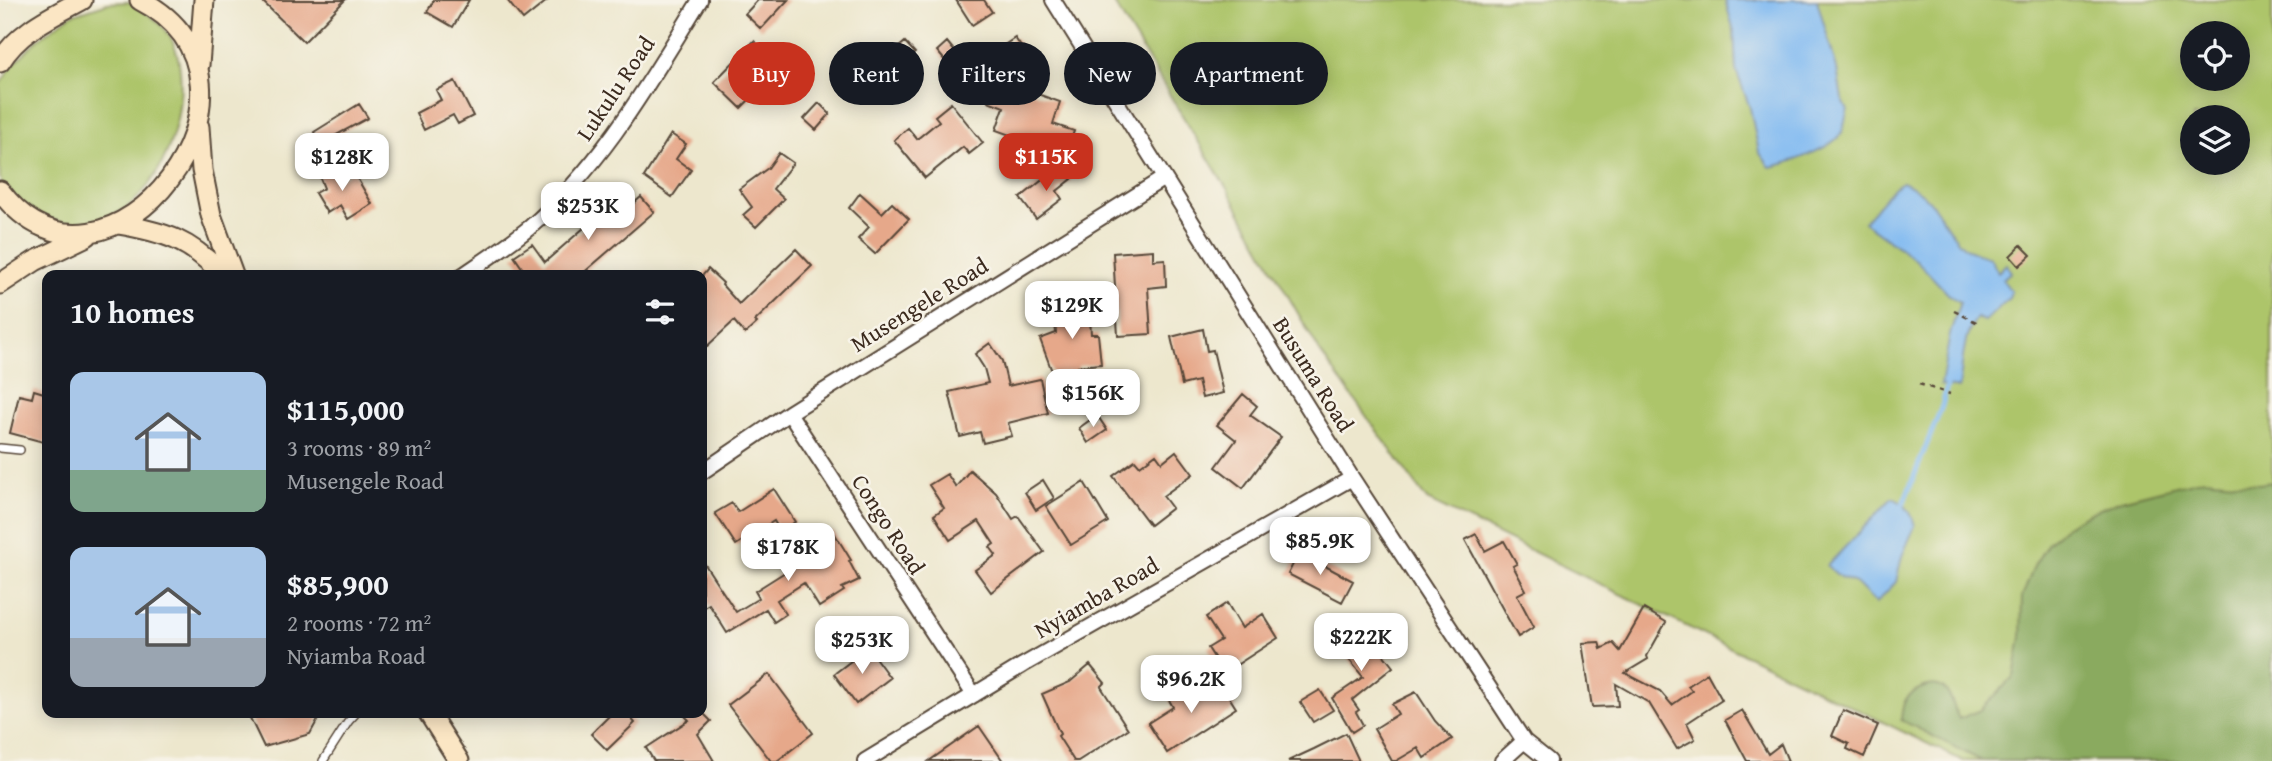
<!DOCTYPE html>
<meta charset="utf-8">
<style>
body{margin:0;font-family:"Gentium Book Plus",serif;background:#242831;color:#f1f3f6;height:100vh;display:flex;flex-direction:column;font-size:26px;white-space:nowrap}
*{box-sizing:border-box;margin:0}
p{font-size:23px;color:#9ea1a6}
.icon{flex:none;width:38px;height:38px;fill:none;stroke:currentColor;stroke-width:2;stroke-linecap:round;stroke-linejoin:round}
.map{position:relative;flex:1;overflow:hidden}
.details{position:absolute;left:42px;top:270px;width:665px;height:448px;display:flex;flex-direction:column;background:#171b24;border-radius:14px;box-shadow:0 4px 18px #0003}
.details>*{flex:none}
.top-card{position:absolute;left:728px;top:42px;width:665px;height:63px;display:flex;gap:14px}
.buttons{position:absolute;left:2180px;top:21px;display:grid;gap:14px}
.buttons a{display:grid;place-items:center;width:70px;height:70px;border-radius:50%;background:#171b24;box-shadow:0 4px 18px #0003;font-size:35px}
.price{position:absolute;translate:-50% -60px;padding:0 16px;border-radius:14px;background:#fff;color:#222;font-size:23px;line-height:46px;filter:drop-shadow(0 2px 4px #0008)}
.price::after{content:'';position:absolute;left:50%;top:42px;width:21px;height:16px;margin-left:-10px;background:inherit;clip-path:polygon(0 0,100% 0,50% 100%)}
.price.selected{background:#c8321e;color:#fff}
ul{padding:0;list-style:none}
li{display:flex;align-items:center;gap:21px;height:175px;padding:0 28px}
li span{display:grid;place-items:center;flex:none;width:196px;height:140px;border-radius:14px;color:#555}
li>.icon{margin-inline-start:auto}
span .icon{width:84px;height:84px;fill:#fffc;stroke-width:1}
li b{font-size:30px}
h2{display:flex;justify-content:space-between;align-items:center;height:84px;padding:0 28px;font-size:30px}
.chip{padding:0 24px;border-radius:32px;background:#171b24;box-shadow:0 4px 18px #0003;font-size:24px;line-height:63px}
.chip.selected{background:#c8321e;color:#fff}
.map>svg:first-child{display:block}
</style>
<div class="map">
<svg width="2272" height="761" viewBox="0 0 2272 761">
<rect width="100%" height="100%" fill="#f7f3e8"/>
<filter id="ink" filterUnits="userSpaceOnUse"><feTurbulence type="fractalNoise" baseFrequency=".0143" numOctaves="2"/><feDisplacementMap in="SourceGraphic" scale="14" xChannelSelector="R" yChannelSelector="G"/><feConvolveMatrix kernelMatrix="1 2 1 2 8 2 1 2 1" color-interpolation-filters="sRGB"/></filter>
<filter id="wash" filterUnits="userSpaceOnUse"><feTurbulence type="fractalNoise" baseFrequency=".00686" numOctaves="4" result="noise"/><feDisplacementMap in="SourceGraphic" scale="28" xChannelSelector="R" yChannelSelector="G"/><feGaussianBlur stdDeviation="1.57" result="paint"/><feColorMatrix in="noise" values="0 0 0 0 0 0 0 0 0 0 0 0 0 0 0 0 0 1.4 0 .05"/><feComposite in="paint" operator="in"/></filter>
<g filter="url(#wash)">
<rect width="100%" height="100%" fill="#ede7cd"/>
<path fill="#adc56a" stroke="#747844" stroke-width="2" fill-rule="evenodd" d="M1112 0H2272V761H1963L1427 500 1320 352 1229 192ZM2193 33H2238V79H2193ZM2193 117H2238V163H2193Z
M129 2C145 12 164 23 172 40 184 65 182 93 177 119 163 184 118 243 44 217 29 213 14 194 2 184L0 178V84L13 65 37 40 71 15 108 3Z"/>
<path fill="#8aaa5e" stroke="#626a3e" stroke-width="2" d="M2204 479 2259 484 2272 482V761H1982L1901 720C1902 712 1902 704 1907 698 1915 689 1933 681 1943 688 1952 695 1954 709 1959 719L1981 710 2014 676 2021 637 2022 597 2035 564 2048 543 2066 526 2088 514 2121 500Z"/>
<path fill="#81baf1" stroke="#5e7288" stroke-width="2" d="M1725 0H1817L1837 69 1842 99 1848 110C1845 116 1845 126 1842 132 1834 148 1787 164 1770 167L1759 152 1750 108 1736 70 1734 31Z
M1903 182C1941 200 1938 223 1964 247 1970 253 1982 255 1990 258L1998 272 2006 264 2011 272 2002 279 2011 291 2009 298 1985 321 1977 318C1962 335 1963 366 1959 388L1941 385 1950 334 1960 302 1950 296 1916 260 1864 222 1893 188Z
M1892 498C1905 502 1912 513 1915 526L1902 556 1896 582 1876 603 1856 583 1840 577 1827 566Z"/>
<g fill="none" stroke-linecap="round" stroke-linejoin="round">
<path stroke="#81baf1" stroke-width="5" d="M1899 510 1903 504 1942 406 1948 382"/>
</g>
<g id="blocks">
<path fill="#e6a88a" d="M261 0H345L304 42Z
M434 0H469L453 27 427 12Z
M507 0H548L523 20Z
M758 0H788L761 29 745 14Z
M956 0H984L992 12 972 25Z
M1015 38 1026 54 973 89 962 73Z
M754 41 781 68 741 108 714 82Z
M905 42 915 53 899 66 890 55Z
M947 42 956 53 946 62 937 51Z
M996 79 1060 102 1053 124 1074 131 1062 164 1031 154 1035 144 996 130 1004 107 988 101Z
M455 81 473 116 458 124 453 115 424 130 416 113 441 100 436 90Z
M819 103 830 114 816 130 804 119Z
M951 103 983 143 969 154 963 147 925 178 894 140 908 128 917 139 939 121 935 116Z
M359 104 368 118 320 144 314 132Z
M671 134 686 144 676 159 691 170 672 197 644 177Z
M779 153 793 163 773 189 784 199 756 227 743 215 752 207 739 189 768 168Z
M331 165 337 181 353 171 372 204 348 219 340 205 327 213 315 193 324 188 317 171Z
M1061 165 1072 179 1057 191 1062 199 1036 219 1020 198Z
M860 193 882 213 892 203 909 219 875 254 858 239 869 227 849 208Z
M641 197 654 212 581 275H527L514 256 532 244 545 262 617 199 626 210Z
M2021 245 2031 255 2019 266 2010 256Z
M796 249 812 266 755 321 757 323 745 334 734 321 702 351V276L708 269 723 283 722 285 739 304Z
M1153 250V260L1165 259 1166 286 1148 288 1151 334 1118 336 1113 253Z
M1089 305 1091 334H1098L1101 364 1078 366V371L1053 374 1040 339 1056 333 1054 308Z
M1203 329 1207 351 1213 350 1223 393 1202 398 1198 381 1182 385 1171 337Z
M990 343 1002 361 1008 386 1040 379 1048 413 1008 423 1012 436 983 443 980 432 960 437 949 392 988 383 984 368 975 354Z
M34 390 47 394V443L10 433 19 395 32 398Z
M1243 394 1257 406 1250 415 1281 437 1243 488 1216 467 1236 440 1217 425Z
M1097 415 1107 430 1088 443 1079 428Z
M1176 451 1193 474 1163 496 1172 508 1150 525 1113 476 1135 460 1140 466 1156 454 1162 462Z
M970 470 996 493 1013 519 1018 516 1044 552 991 592 975 570 996 555 990 547 994 544 979 521 950 540 934 515 944 508 929 485 947 474 956 487Z
M1043 480 1054 498 1036 510 1025 492Z
M1084 482 1108 522 1071 545 1046 506Z
M774 489 795 522 780 531 774 521 736 545 715 513 732 503 738 512Z
M833 531 851 560 849 561 859 580 842 588 844 591 819 607 804 583 777 600 786 614 774 622 766 609 727 633 709 604 702 608V560L736 612 759 598 755 591 793 567 789 559Z
M1476 534 1485 551 1504 541 1517 564 1513 566 1526 590 1517 595 1534 627 1518 637 1465 540Z
M1299 552 1353 581 1342 602 1288 574Z
M1227 603 1242 628 1263 614 1278 638 1224 673 1208 648 1221 640 1206 617Z
M1644 609 1666 622 1647 656 1648 659 1625 673 1660 691 1672 705 1692 691 1688 686 1707 673 1722 700 1687 723 1695 739 1677 749 1649 703 1616 684 1618 706 1592 707 1582 643 1599 642 1601 649 1613 643 1620 651Z
M1370 626 1381 643 1376 645 1393 667 1352 700 1359 710 1356 712 1363 725 1352 732 1332 698 1363 677 1339 647Z
M868 648 890 678 856 704 834 674Z
M1090 665 1105 683 1101 687 1128 729 1078 761H1074L1058 736 1060 734 1042 694 1070 682Z
M769 674 813 733 777 761H771L728 705Z
M1219 681 1236 708 1167 753 1148 723 1173 707 1169 700 1196 683 1202 693Z
M1320 690 1333 710 1313 722 1300 702Z
M1416 692 1435 721 1452 739 1424 758 1418 748 1396 761H1392L1374 729 1398 714 1392 704Z
M1742 710 1768 754 1781 744 1788 761H1747L1725 720Z
M1843 710 1878 725 1864 757 1847 749 1849 744 1832 736Z
M265 712H322L310 734 264 747 250 718Z
M613 712H626L635 723 607 750 591 734Z
M681 712H702L711 721 698 734 714 761H654L646 748 689 720Z
M979 726 1003 761H929Z
M1346 733 1359 761H1288L1314 749Z"/>
</g>
</g>
<g filter="url(#ink)">
<use href="#blocks" fill-opacity="0" stroke="#564638" stroke-width="2"/>
<g fill="none" stroke-linecap="round" stroke-linejoin="round">
<g stroke="#564638" stroke-width="10">
<path id="lane" d="M0 448 20 450
M323 761 348 722 357 712"/>
</g>
<g stroke="#564638" stroke-width="18">
<path id="street" d="M1053 0 1352 478 1524 741 1549 761
M463 275C485 260 508 245 529 228 602 166 650 81 700 0
M789 413 974 695
M702 472 789 413 1164 178
M865 761 1023 665 1352 478
M1502 761 1524 741"/>
</g>
<g stroke="#564638" stroke-width="23">
<path id="secondary" d="M0 62C19 31 51 17 82 0
M199 65 204 0
M199 127 202 170 211 215 233 275
M0 191C107 333 299 81 140 0
M118 224C165 232 190 240 223 275
M0 284 35 261 87 236
M428 712 459 761"/>
</g>
<path stroke="#564638" stroke-width="2.5" stroke-dasharray="5 5" stroke-linecap="butt" d="M1954 311 1978 323
M1919 384 1950 394"/>
<use href="#lane" stroke="#fff" stroke-width="7"/>
<use href="#street" stroke="#fff" stroke-width="14"/>
<use href="#secondary" stroke="#fbe6c4" stroke-width="19"/>
</g>
</g>
<g text-anchor="middle" dominant-baseline="central" stroke-width="5" stroke-linejoin="round" paint-order="stroke">
<g font-size="23" fill="#3b2a1e" stroke="#f7f3e8">
<text transform="translate(615 88) rotate(-56)">Lukulu Road</text>
<text transform="translate(919 304) rotate(-32)">Musengele Road</text>
<text transform="translate(1314 374) rotate(58)">Busuma Road</text>
<text transform="translate(889 524) rotate(57)">Congo Road</text>
<text transform="translate(1096 597) rotate(-30)">Nyiamba Road</text>
</g>
</g>
</svg>
<div class="buttons">
<a><svg class="icon" aria-label="locate" viewBox="0 0 24 24"><circle cx="12" cy="12" r="6"/><path d="M12 2v4M12 18v4M2 12h4M18 12h4"/></svg></a>
<a><svg class="icon" aria-label="layers" viewBox="0 0 24 24"><path d="M12 4l9 5-9 5-9-5zM3 14l9 5 9-5"/></svg></a>
</div>
<b class="price" style="left:342px;top:193px">$128K</b>
<b class="price selected" style="left:1046px;top:193px">$115K</b>
<b class="price" style="left:588px;top:242px">$253K</b>
<b class="price" style="left:1072px;top:341px">$129K</b>
<b class="price" style="left:1093px;top:429px">$156K</b>
<b class="price" style="left:1320px;top:577px">$85.9K</b>
<b class="price" style="left:788px;top:583px">$178K</b>
<b class="price" style="left:1361px;top:673px">$222K</b>
<b class="price" style="left:862px;top:676px">$253K</b>
<b class="price" style="left:1191px;top:715px">$96.2K</b>
<div class="top-card">
<a class="chip selected">Buy</a>
<a class="chip">Rent</a>
<a class="chip">Filters</a>
<a class="chip">New</a>
<a class="chip">Apartment</a>
</div>
<section class="details">
<h2>10 homes<svg class="icon" aria-label="filters" viewBox="0 0 24 24"><path d="M4 7h16M4 17h16"/><circle cx="9" cy="7" r="2"/><circle cx="15" cy="17" r="2"/></svg></h2>
<ul>
<li><span style="background:linear-gradient(#a9c7e8 70%,#7fa58c 0)"><svg class="icon" aria-label="home" viewBox="0 0 24 24"><path d="M3 11l9-7 9 7M6 9v11h12V9"/></svg></span><div><b>$115,000</b><p>3 rooms · 89 m²</p><p>Musengele Road</p></div></li>
<li><span style="background:linear-gradient(#a9c7e8 65%,#9aa5b1 0)"><svg class="icon" aria-label="home" viewBox="0 0 24 24"><path d="M3 11l9-7 9 7M6 9v11h12V9"/></svg></span><div><b>$85,900</b><p>2 rooms · 72 m²</p><p>Nyiamba Road</p></div></li>
</ul>
</section>
</div>
